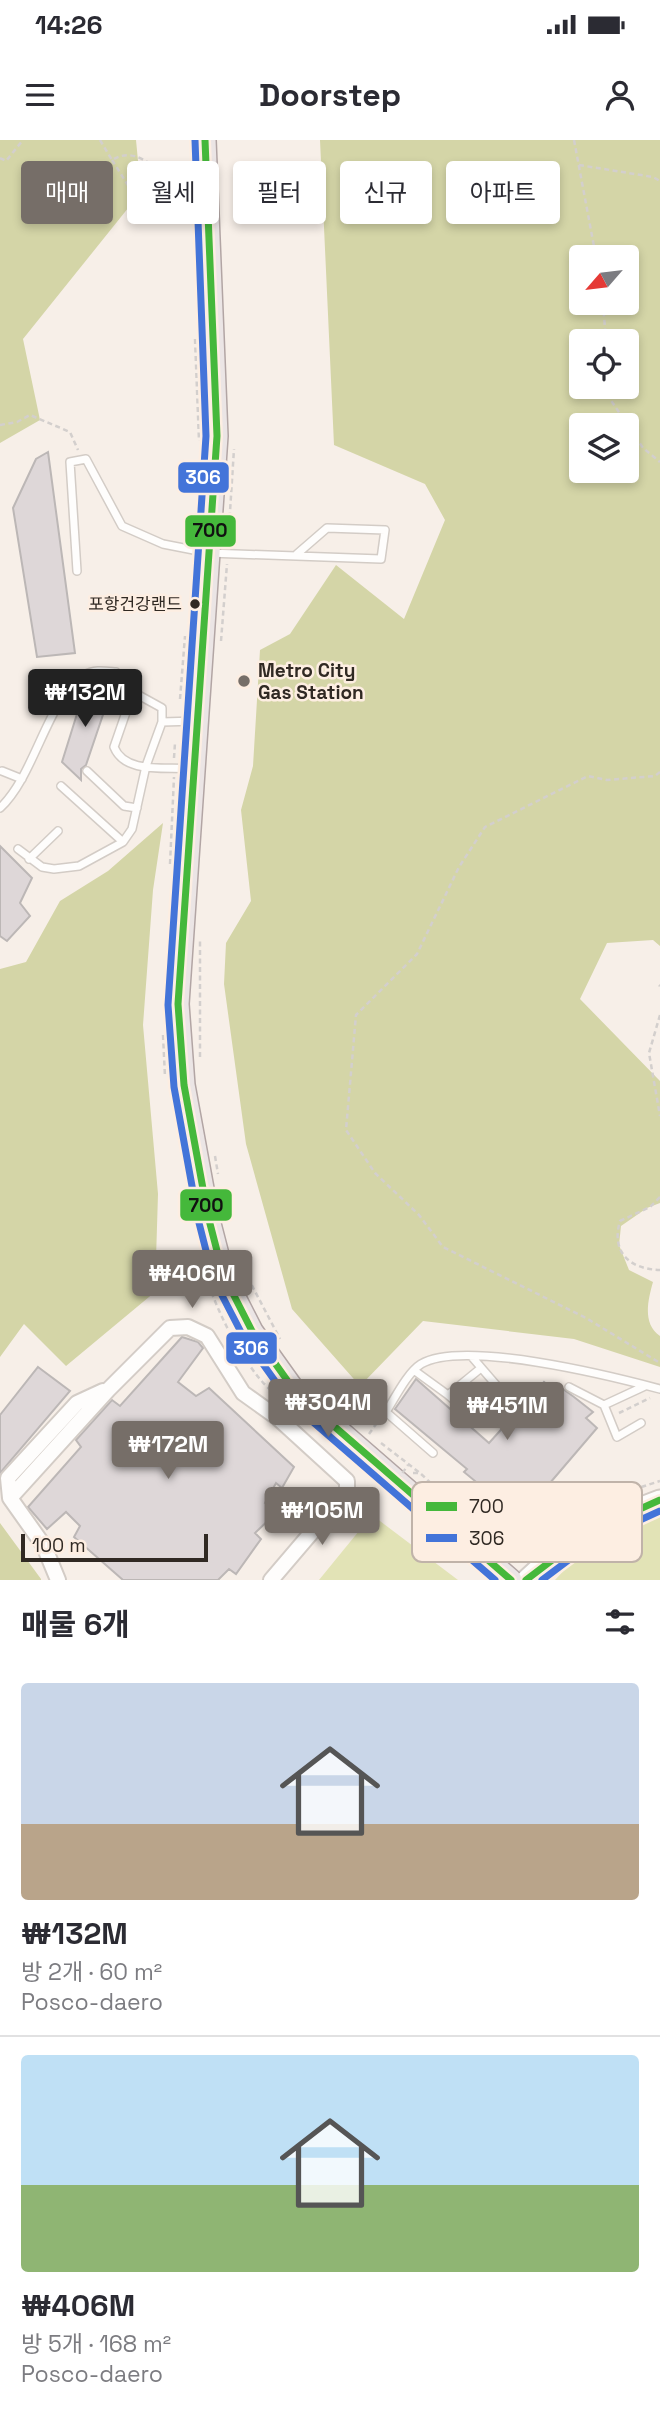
<!DOCTYPE html>
<html lang="ko">
<meta charset="utf-8">
<style>
body{margin:0;font-family:"Space Grotesk","Noto Sans KR",sans-serif;background:#f7f7f7;color:#2b2b33;height:100vh;display:flex;flex-direction:column;font-size:26px;white-space:nowrap}
*{box-sizing:border-box;margin:0}
p{font-size:23px;color:#7c7c81}
.icon{flex:none;width:38px;height:38px;fill:none;stroke:currentColor;stroke-width:2;stroke-linecap:round;stroke-linejoin:round}
.map{position:relative;height:1440px;overflow:hidden}
.details{display:flex;flex-direction:column;background:#fff;flex:1}
.details>*{flex:none}
.banner{position:absolute;left:21px;top:21px;width:620px;height:63px;display:flex;gap:14px}
.needle{width:46px;rotate:242deg}
.fabs{position:absolute;left:569px;top:105px;display:grid;gap:14px}
.fabs a{display:grid;place-items:center;width:70px;height:70px;border-radius:7px;background:#fff;box-shadow:0 4px 10px #0003;font-size:35px}
.scale{position:absolute;left:21px;bottom:18px;width:187px;box-sizing:border-box;padding-left:7px;border:4px solid #302923;border-top:0;font-size:19px;line-height:24px;white-space:nowrap;color:#302923;-webkit-text-stroke:5px #fdeee2;paint-order:stroke}
.price{position:absolute;translate:-50% -60px;padding:0 16px;border-radius:7px;background:#766e68;color:#fff;font-size:23px;line-height:46px;filter:drop-shadow(0 2px 4px #0008)}
.price::after{content:'';position:absolute;left:50%;top:42px;width:21px;height:16px;margin-left:-10px;background:inherit;clip-path:polygon(0 0,100% 0,50% 100%)}
.price.current{background:#222;color:#fff}
ul{padding:0;list-style:none}
li{display:grid;align-content:center;gap:14px;height:371px;padding:0 21px}
li+li{border-top:2px solid #e1e1e2}
li span{display:grid;place-items:center;height:217px;border-radius:7px;color:#555}
li>.icon{margin-inline-start:auto}
span .icon{width:126px;height:126px;fill:#fffc;stroke-width:1}
li b{font-size:30px}
h2{display:flex;justify-content:space-between;align-items:center;height:84px;padding:0 21px;font-size:30px}
.tag{padding:0 24px;border-radius:7px;background:#fff;box-shadow:0 4px 10px #0003;font-size:24px;line-height:63px}
.tag.current{background:#766e68;color:#fff}
.status{display:flex;justify-content:space-between;align-items:center;height:49px;padding:0 35px;background:#fff;direction:ltr}
.status svg{height:19px;fill:currentColor}
header{display:flex;justify-content:space-between;align-items:center;height:91px;padding:0 21px;background:#fff;font-size:32px;font-weight:700}
.map>svg:first-child{display:block}
</style>
<div class="status"><b>14:26</b><svg viewBox="0 0 49 12"><path d="M0 12V9h3v3zM5 12V6h3v6zM10 12V3h3v9zM15 12V0h3v12zM26 1h20v11H26zM47 4h2v5h-2z"/></svg></div>
<header><svg class="icon" aria-label="menu" viewBox="0 0 24 24"><path d="M4 6h16M4 12h16M4 18h16"/></svg>Doorstep<svg class="icon" aria-label="person" viewBox="0 0 24 24"><circle cx="12" cy="8" r="4"/><path d="M4 21q1-7 8-7t8 7"/></svg></header>
<div class="map">
<svg width="660" height="1440" viewBox="0 0 660 1440">
<rect width="100%" height="100%" fill="#f7efe8"/>
<path fill="#e2e3b6" d="M372 1375 458 1440H319Z
M660 1375V1440H555C583 1408 621 1389 660 1375Z"/>
<path fill="#d4d5a7" fill-rule="evenodd" d="M0 0H136L141 52 23 199 40 280 0 303Z
M320 0H660V806L653 800 607 803 580 859 660 941V1063L647 1068 621 1086 619 1105 629 1130 653 1142C648 1160 642 1184 660 1196V1227L574 1199 423 1181 360 1246 292 1169 246 1004 224 844 226 803 251 761 241 670 253 626 260 510 290 494 336 425 404 479 445 380 425 344 334 305ZM626 117V163H581V117ZM626 201V247H581V201ZM626 285V331H581V285Z
M163 683 153 750 143 885 158 1054 155 1152 66 1226 24 1184 0 1217V829L26 822 60 761 108 731Z
M0 1383 41 1439V1440H0Z"/>
<path fill="#ded7d8" stroke="#bcb7b6" stroke-width="2" d="M48 312 75 513 37 517 13 368 36 319Z
M86 545 110 554 86 625 81 629V640L62 622Z
M0 706 32 738 20 763 30 776 7 801 0 796Z
M182 1197 198 1202 203 1208 178 1242 196 1256 209 1248 294 1327 282 1348 276 1343 265 1363 277 1372 255 1393 261 1399 236 1434 229 1429 218 1440H123L74 1397 80 1386 66 1372 47 1389 28 1367 81 1307 76 1300 112 1260 120 1266Z
M38 1227 70 1251 0 1333V1275Z
M416 1239 489 1303 544 1242 558 1254 563 1249 574 1257 593 1272 586 1278 597 1288 520 1378 464 1332 467 1329 395 1269Z"/>
<g fill="none" stroke-linecap="round" stroke-linejoin="round">
<g stroke="#d3ccc6" stroke-width="10">
<path id="lane" d="M77 431 70 322 86 319 122 386 163 404 209 413 381 419 385 390 327 388 297 414
M133 552 114 607C125 635 168 626 193 629
M2 631 22 639
M87 631 124 666 137 668
M61 646 123 702
M0 668C35 636 48 557 84 535 94 529 105 531 116 532L133 552 162 568V582
M18 709 42 727 54 729 79 726 123 702 132 689 146 626 162 582 196 581
M29 719 58 691
M472 1217 497 1246 475 1277 448 1255 481 1228
M415 1231 448 1255
M569 1247 604 1265
M641 1283 617 1297 604 1265 645 1246
M433 1313 386 1272C395 1258 407 1233 421 1224 463 1199 611 1236 660 1249"/>
</g>
<g stroke="#d3ccc6" stroke-width="18">
<path id="street" d="M10 1358 108 1250 170 1188 188 1187 207 1196 243 1253 278 1278 347 1341V1351L271 1440
M58 1440 44 1406 10 1358 8 1338 77 1263 103 1251"/>
</g>
<g stroke="#d3ccc6" stroke-width="23">
<path id="secondary" d="M526 1440C570 1398 604 1381 660 1360"/>
</g>
<g stroke="#b2a5a4" stroke-width="24">
<path id="primary" d="M205 0 217 296 178 864 184 945 208 1076 223 1134 252 1191 297 1254 511 1440"/>
</g>
<path stroke="#d3cfcd" stroke-width="2.5" stroke-dasharray="5 3.5" stroke-linecap="butt" d="M100 0 112 20C135 6 152 26 171 40L190 39
M574 0 596 117
M0 18 6 21 23 0
M112 20 131 50
M579 25 653 37 660 41
M603 163 606 201
M195 199 199 301
M602 247 643 308 660 322
M0 285 17 282 30 275 70 292 78 310
M228 403 234 309
M221 501 227 424
M180 559 185 496
M174 618 175 603
M660 632 655 636 607 640 588 636 485 687 459 727 417 814 356 875 346 990 375 1033 419 1075 443 1107 586 1178 660 1223
M170 724 174 637
M659 845 660 846
M660 875 649 913 660 976
M163 895 165 937
M200 917V801
M215 1016 218 1034
M660 1057 650 1067 620 1081C611 1112 629 1129 660 1130
M199 1112C208 1155 242 1228 276 1255
M236 1115 280 1199
M619 1273 650 1258
M369 1294 379 1280
M381 1303 420 1333
M413 1333H420L479 1388
M496 1404 519 1410 632 1350 660 1341"/>
<use href="#lane" stroke="#fefdfc" stroke-width="7"/>
<use href="#street" stroke="#fefdfc" stroke-width="14"/>
<use href="#secondary" stroke="#fefdfc" stroke-width="19"/>
<use href="#primary" stroke="#ebe5e5" stroke-width="21"/>
<path stroke="#d3cfcd" stroke-width="2.5" stroke-dasharray="5 3.5" stroke-linecap="butt" d="M388 1354 408 1325"/>
<g stroke="#fdeee2" stroke-width="12">
<path id="bus-1" d="M205 0 217 296 178 864 184 945 208 1076 223 1134 252 1191 297 1254 511 1440
M526 1440 589 1392 660 1360"/>
</g>
<g stroke="#fdeee2" stroke-width="12">
<path id="bus-2" d="M195 0 206 296 168 865 174 947 198 1079 213 1138 243 1196 290 1262 495 1440
M542 1440 594 1401 660 1371"/>
</g>
<use href="#bus-1" stroke="#45b83b" stroke-width="7"/>
<use href="#bus-2" stroke="#4374d9" stroke-width="7"/>
</g>
<circle fill="#302923" stroke="#fdeee2" stroke-width="2.5" cx="195" cy="464" r="6"/>
<circle fill="#766e68" stroke="#fdeee2" stroke-width="2.5" cx="244" cy="541" r="7"/>
<g text-anchor="middle" dominant-baseline="central" stroke-width="5" stroke-linejoin="round" paint-order="stroke">
<g font-size="17" fill="#302923" stroke="#fdeee2" text-anchor="end">
<text x="182" y="464">포항건강랜드</text>
</g>
<g font-size="19" font-weight="bold" fill="#302923" stroke="#fdeee2" text-anchor="start">
<text x="258" y="530">Metro City<tspan x="258" dy="22">Gas Station</tspan></text>
</g>
</g>
<rect x="412" y="1342" width="230" height="80" rx="10" fill="#fdeee2" stroke="#c0b3a9" stroke-width="2"/>
<rect x="426" y="1362" width="31" height="9" fill="#45b83b"/>
<rect x="426" y="1394" width="31" height="8" fill="#4374d9"/>
<g font-size="19" fill="#302923">
<text x="469" y="1373">700</text>
<text x="469" y="1405">306</text>
</g>
<g stroke="#fdeee2" stroke-width="2.5">
<rect x="177" y="321" width="53" height="33" rx="7" fill="#4374d9"/>
<rect x="184" y="374" width="53" height="34" rx="7" fill="#45b83b"/>
<rect x="179" y="1048" width="54" height="34" rx="7" fill="#45b83b"/>
<rect x="225" y="1191" width="53" height="34" rx="7" fill="#4374d9"/>
</g>
<g font-size="19" text-anchor="middle" font-weight="bold" fill="#fff">
<text x="203" y="344">306</text>
<text x="251" y="1215">306</text>
</g>
<g font-size="19" text-anchor="middle" font-weight="bold" fill="#111">
<text x="210" y="397">700</text>
<text x="206" y="1072">700</text>
</g>
</svg>
<div class="fabs">
<a><svg class="needle" viewBox="-14 -14 28 28"><path d="M0-13l5 13h-10z" fill="#e53935"/><path d="M0 13l5-13h-10z" fill="#7c7c81"/></svg></a>
<a><svg class="icon" aria-label="locate" viewBox="0 0 24 24"><circle cx="12" cy="12" r="6"/><path d="M12 2v4M12 18v4M2 12h4M18 12h4"/></svg></a>
<a><svg class="icon" aria-label="layers" viewBox="0 0 24 24"><path d="M12 4l9 5-9 5-9-5zM3 14l9 5 9-5"/></svg></a>
</div>
<div class="scale">100 m</div>
<b class="price current" style="left:85px;top:589px">₩132M</b>
<b class="price" style="left:192px;top:1170px">₩406M</b>
<b class="price" style="left:328px;top:1299px">₩304M</b>
<b class="price" style="left:507px;top:1302px">₩451M</b>
<b class="price" style="left:168px;top:1341px">₩172M</b>
<b class="price" style="left:322px;top:1407px">₩105M</b>
<div class="banner">
<a class="tag current">매매</a>
<a class="tag">월세</a>
<a class="tag">필터</a>
<a class="tag">신규</a>
<a class="tag">아파트</a>
</div>
</div>
<section class="details">
<h2>매물 6개<svg class="icon" aria-label="filters" viewBox="0 0 24 24"><path d="M4 7h16M4 17h16"/><circle cx="9" cy="7" r="2"/><circle cx="15" cy="17" r="2"/></svg></h2>
<ul>
<li><span style="background:linear-gradient(#c9d6e8 65%,#b9a48a 0)"><svg class="icon" aria-label="home" viewBox="0 0 24 24"><path d="M3 11l9-7 9 7M6 9v11h12V9"/></svg></span><div><b>₩132M</b><p>방 2개 · 60 m²</p><p>Posco-daero</p></div></li>
<li><span style="background:linear-gradient(#bfe0f5 60%,#8fb573 0)"><svg class="icon" aria-label="home" viewBox="0 0 24 24"><path d="M3 11l9-7 9 7M6 9v11h12V9"/></svg></span><div><b>₩406M</b><p>방 5개 · 168 m²</p><p>Posco-daero</p></div></li>
</ul>
</section>
